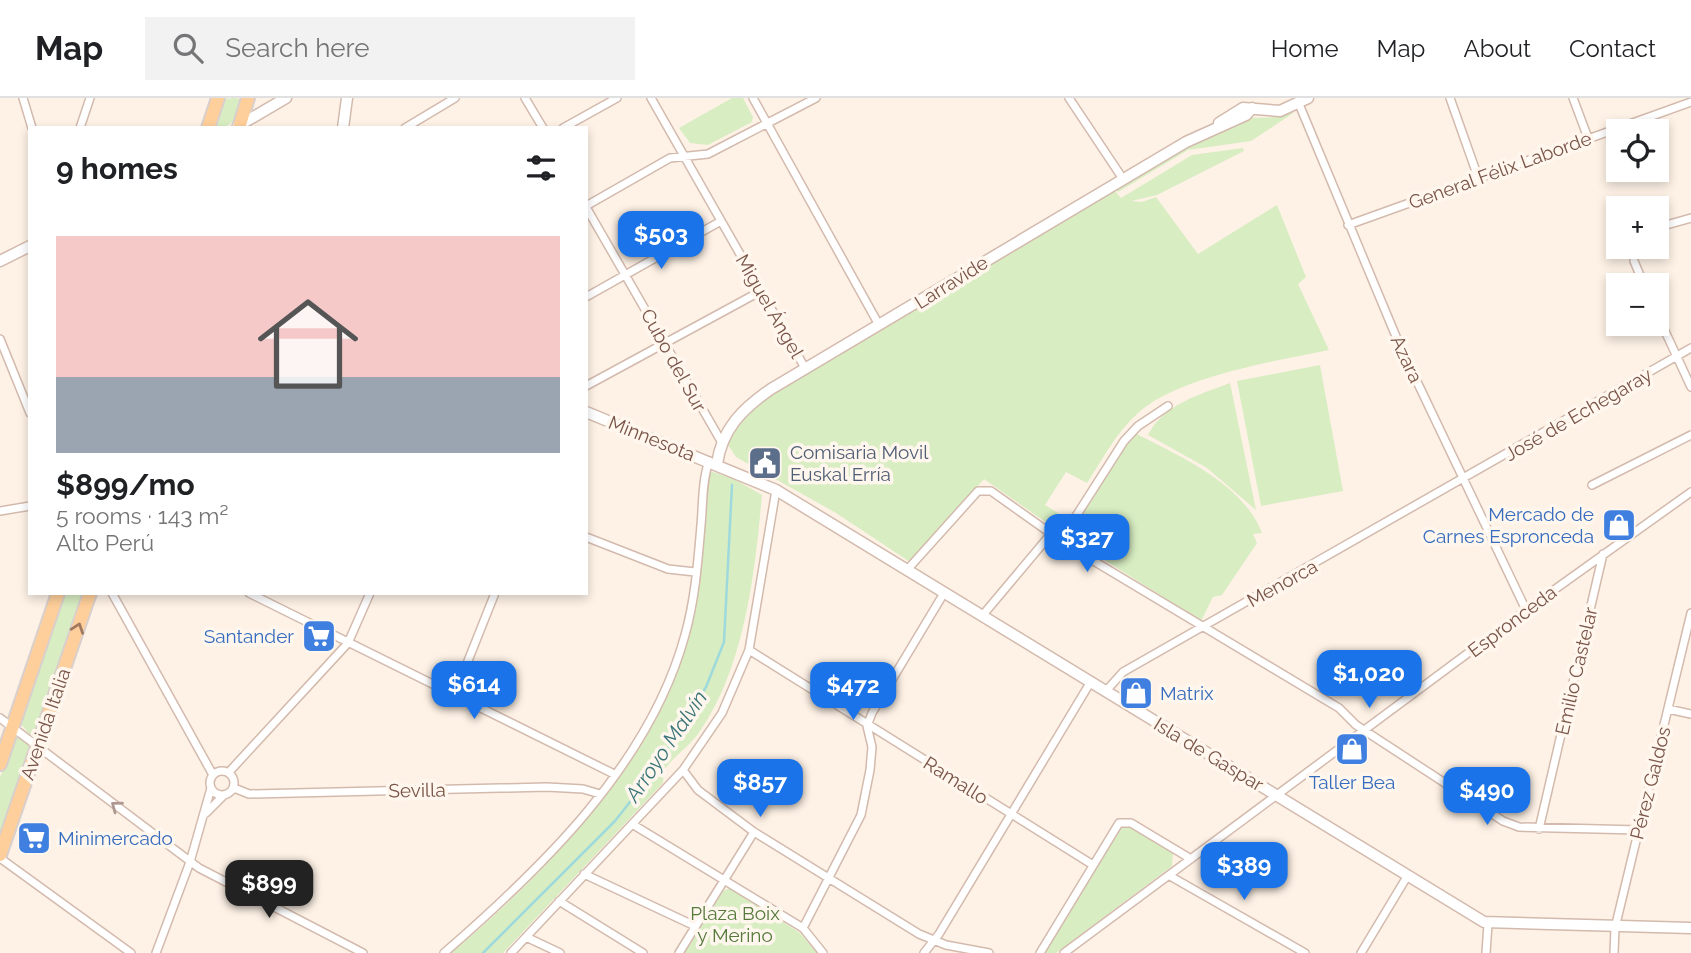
<!DOCTYPE html>
<meta charset="utf-8">
<style>
body{margin:0;font-family:Raleway,sans-serif;background:#f2f2f2;color:#202124;height:100vh;display:flex;flex-direction:column;font-size:26px;white-space:nowrap}
*{box-sizing:border-box;margin:0}
p{font-size:23px;color:#757577}
.icon{flex:none;width:38px;height:38px;fill:none;stroke:currentColor;stroke-width:2;stroke-linecap:round;stroke-linejoin:round}
.map{position:relative;flex:1;overflow:hidden}
.details{position:absolute;left:28px;top:28px;width:560px;height:469px;display:flex;flex-direction:column;background:#fff;border-radius:0px;box-shadow:0 4px 10px #0003}
.details>*{flex:none}
.tools{position:absolute;left:1606px;top:21px;display:grid;gap:14px}
.tools a{display:grid;place-items:center;width:63px;height:63px;border-radius:0px;background:#fff;box-shadow:0 4px 10px #0003;font-size:35px}
.price{position:absolute;translate:-50% -60px;padding:0 16px;border-radius:14px;background:#1a73e8;color:#fff;font-size:23px;line-height:46px;filter:drop-shadow(0 2px 4px #0008)}
.price::after{content:'';position:absolute;left:50%;top:42px;width:21px;height:16px;margin-left:-10px;background:inherit;clip-path:polygon(0 0,100% 0,50% 100%)}
.price.current{background:#222;color:#fff}
ul{padding:0;list-style:none}
li{display:grid;align-content:center;gap:14px;height:371px;padding:0 28px}
li span{display:grid;place-items:center;height:217px;border-radius:0px;color:#555}
li>.icon{margin-inline-start:auto}
span .icon{width:126px;height:126px;fill:#fffc;stroke-width:1}
li b{font-size:30px}
h2{display:flex;justify-content:space-between;align-items:center;height:84px;padding:0 28px;font-size:30px}
header{display:flex;align-items:center;gap:42px;box-sizing:border-box;height:98px;padding:0 35px;background:#fff;border-bottom:2px solid #e0e0e0}
header strong{font-size:33px}
nav{display:flex;gap:38px;margin-inline-start:auto;font-size:24px}
.search{width:490px;height:63px;background:#f2f2f2;display:flex;align-items:center;gap:18px;box-sizing:border-box;padding:0 24px;border-radius:0px;color:#757577;font-size:26px}
.map>svg:first-child{display:block}
</style>
<header>
<strong>Map</strong>
<div class="search"><svg class="icon" aria-label="search" viewBox="0 0 24 24"><circle cx="10" cy="10" r="6"/><path d="M15 15l6 6"/></svg>Search here</div>
<nav><a>Home</a><a>Map</a><a>About</a><a>Contact</a></nav>
</header>
<div class="map">
<svg width="1691" height="855" viewBox="0 0 1691 855">
<rect width="100%" height="100%" fill="#fef2e6"/>
<path fill="#d8edc2" d="M236 0 242 2C237 16 235 30 217 30L223 1Z
M732 0H743L753 19 752 24 708 47 690 45 679 30Z
M1295 14 1251 43 1188 52 1118 94 1116 91 1185 49 1248 20 1280 19Z
M1243 50 1244 53 1157 97 1131 103 1142 104 1156 99 1198 156 1277 107 1306 179 1298 186 1329 252C1276 263 1176 279 1137 316 1116 335 1102 362 1087 385L1066 374 1045 407 1061 417 1054 430 984 381 910 464 836 415 736 359 726 344 742 321 769 299 1114 92 1121 100 1192 57Z
M1320 267 1343 393 1261 408 1237 283Z
M1230 285 1256 412 1207 370 1148 337C1164 306 1199 297 1230 285Z
M1135 335C1179 358 1243 385 1262 435L1253 436 1257 445 1222 497 1213 499 1201 523 1076 444 1075 424Z
M713 374 734 381 762 397C755 474 745 568 700 633 690 648 674 658 664 672L663 685 503 855H451C549 773 655 661 690 534 703 483 702 427 709 375Z
M65 495H83L35 635 31 638 20 625Z
M17 639 30 648V651L0 739V679Z
M1130 728 1173 755 1172 768 1056 855H1045L1118 731Z
M730 790 800 835 817 855H684L723 793Z"/>
<g fill="none" stroke-linecap="round" stroke-linejoin="round">
<path stroke="#9ed9dc" stroke-width="2.5" d="M483 855 615 723 651 677 706 589 724 544 732 387"/>
<g stroke="#d3baad" stroke-width="10">
<path id="minor" d="M23 0 32 30
M525 0 543 30
M651 0 805 270
M753 0 879 227
M1069 0 1123 81
M1450 0 1478 79
M1573 0 1588 40
M1299 6 1400 248 1526 512
M80 30 90 0
M405 30 455 0
M563 30 617 0
M586 108 670 60 708 56 816 0
M586 109 721 343
M1348 127 1691 4
M1659 129 1691 120
M1634 163 1644 187
M586 199 721 123
M1657 216 1691 289
M0 241 30 315
M586 288 761 193
M1592 387 1691 337
M0 413 30 408
M586 439 668 471 695 474
M1072 450 1071 426 1124 343 1138 328 1168 308
M907 472 978 393H991L1067 447 1339 610 1356 627 1503 723 1519 729 1638 732
M112 495 213 677
M249 495 614 676
M982 518 1050 437
M749 552 1093 767
M1105 594 1123 574 1691 250
M454 598 495 495
M1668 611 1691 616
M0 620 199 770 363 855
M683 672 698 692 754 734 919 836 946 847 989 855
M210 685a12 12 0 1 1 24 0a12 12 0 1 1-24 0Z
M229 674 348 545 370 495
M234 690 249 696 547 689 583 691 600 696
M206 715 224 697
M632 726 803 830 823 855
M1539 731 1603 456
M0 760 131 855
M584 776 695 828
M1170 778 1305 855
M559 803 643 855
M803 830 861 717 870 672 872 649 867 628 872 615 944 495
M526 839 560 855
M156 855 190 764 211 690
M444 855C542 770 650 666 685 537 695 502 698 463 701 427 703 406 702 383 709 363
M511 855 683 672 722 615 749 552 776 392
M679 855 754 734
M924 855 939 836 1090 585
M1040 855 1119 725H1131L1191 761
M1064 855 1526 512 1691 394
M1361 855 1408 777
M1486 855 1488 826
M1614 855 1615 830 1691 515"/>
</g>
<g stroke="#d3baad" stroke-width="13">
<path id="tertiary" d="M1219 25 1243 10 1280 13 1308 0
M238 28 286 0
M343 30 347 0
M0 163 30 148
M586 314 776 392 1484 824 1691 830
M717 366C722 331 742 311 771 291L1186 44 1246 17 1252 10"/>
</g>
<g stroke="#d9cfcc" stroke-width="16">
<path id="primary" d="M208 30 218 0
M239 30 248 0
M0 666 58 495
M0 757 90 495"/>
</g>
<use href="#minor" stroke="#fff" stroke-width="7"/>
<use href="#tertiary" stroke="#fff" stroke-width="10"/>
<use href="#primary" stroke="#ffcf9b" stroke-width="12"/>
</g>
<defs><path id="oneway-chevron" d="M-2-3.5L2.5 0L-2 3.5" fill="none" stroke-width="1.6" stroke-linecap="round" stroke-linejoin="round" transform="scale(1.75)"/></defs>
<use stroke="#a17961" href="#oneway-chevron" transform="translate(78 530) rotate(-71)"/>
<use stroke="#af9891" href="#oneway-chevron" transform="translate(116 708) rotate(-143)"/>
<defs>
<g id="civic-square" transform="scale(1.75)"><rect x="-9" y="-9" width="18" height="18" rx="4" fill="#5c6f8a" stroke="#fff6ed"/><path d="M-.6-6.5H3V-4.5H.6V-3L4-1V1h2V6H-6V1h2V-1L-.6-3ZM-1.2 2.5V6h2.4V2.5Z" fill="#fff"/></g>
<g id="shop-square" transform="scale(1.75)"><rect x="-9" y="-9" width="18" height="18" rx="4" fill="#3f7fe0" stroke="#fff6ed"/><path d="M-5-2.5h2.3a2.7 3.5 0 0 1 5.4 0H5L5.5 6h-11ZM-1.5-2.5h3a1.5 2.3 0 0 0-3 0Z" fill="#fff"/></g>
<g id="supermarket-square" transform="scale(1.75)"><rect x="-9" y="-9" width="18" height="18" rx="4" fill="#3f7fe0" stroke="#fff6ed"/><path d="M-6-5.5h2.5l.6 2H6L4.5 2H-2.5L-4.4-4H-6ZM-1.5 3.2a1.3 1.3 0 1 0 .1 0ZM3 3.2a1.3 1.3 0 1 0 .1 0Z" fill="#fff"/></g>
</defs>
<g fill-rule="evenodd">
<use href="#civic-square" x="765" y="365"/>
<use href="#shop-square" x="1619" y="427"/>
<use href="#supermarket-square" x="319" y="538"/>
<use href="#shop-square" x="1136" y="595"/>
<use href="#shop-square" x="1352" y="651"/>
<use href="#supermarket-square" x="34" y="740"/>
</g>
<g text-anchor="middle" dominant-baseline="central" stroke-width="7" stroke-linejoin="round" paint-order="stroke">
<g font-size="19" fill="#795448" stroke="#fff6ed">
<text transform="translate(1500 72) rotate(-20)">General Félix Laborde</text>
<text transform="translate(951 184) rotate(-32)">Larravide</text>
<text transform="translate(770 208) rotate(60)">Miguel Ángel</text>
<text transform="translate(1407 261) rotate(65)">Azara</text>
<text transform="translate(674 262) rotate(61)">Cubo del Sur</text>
<text transform="translate(1578 316) rotate(-30)">José de Echegaray</text>
<text transform="translate(652 340) rotate(22)">Minnesota</text>
<text transform="translate(1282 485) rotate(-29)">Menorca</text>
<text transform="translate(1512 523) rotate(-37)">Espronceda</text>
<text transform="translate(1576 573) rotate(-77)">Emilio Castelar</text>
<text transform="translate(45 626) rotate(-71)">Avenida Italia</text>
<text transform="translate(1209 656) rotate(31)">Isla de Gaspar</text>
<text transform="translate(956 682) rotate(32)">Ramallo</text>
<text transform="translate(1650 685) rotate(-76)">Pérez Galdos</text>
<text transform="translate(417 692) rotate(-1)">Sevilla</text>
</g>
<g font-size="19" fill="#4e5e75" stroke="#fff6ed" text-anchor="start">
<text x="790" y="354">Comisaria Movil<tspan x="790" dy="22">Euskal Erría</tspan></text>
</g>
<g font-size="19" fill="#366cbe" stroke="#fff6ed" text-anchor="end">
<text x="1594" y="416">Mercado de<tspan x="1594" dy="22">Carnes Espronceda</tspan></text>
<text x="294" y="538">Santander</text>
<text x="1160" y="595" text-anchor="start">Matrix</text>
<text x="1352" y="684" text-anchor="middle">Taller Bea</text>
<text x="58" y="740" text-anchor="start">Minimercado</text>
</g>
<g font-size="19" fill="#557a3c" stroke="#fff6ed">
<text x="735" y="815">Plaza Boix<tspan x="735" dy="22">y Merino</tspan></text>
</g>
<g font-size="21" font-style="italic" fill="#387478" stroke="#fff6ed">
<text transform="translate(666 648) rotate(-56)">Arroyo Malvín</text>
</g>
</g>
</svg>
<div class="tools">
<a><svg class="icon" aria-label="locate" viewBox="0 0 24 24"><circle cx="12" cy="12" r="6"/><path d="M12 2v4M12 18v4M2 12h4M18 12h4"/></svg></a>
<a>+</a>
<a>−</a>
</div>
<b class="price" style="left:661px;top:173px">$503</b>
<b class="price" style="left:1087px;top:476px">$327</b>
<b class="price" style="left:1369px;top:612px">$1,020</b>
<b class="price" style="left:474px;top:623px">$614</b>
<b class="price" style="left:853px;top:624px">$472</b>
<b class="price" style="left:760px;top:721px">$857</b>
<b class="price" style="left:1487px;top:729px">$490</b>
<b class="price" style="left:1244px;top:804px">$389</b>
<b class="price current" style="left:269px;top:822px">$899</b>
<section class="details">
<h2>9 homes<svg class="icon" aria-label="filters" viewBox="0 0 24 24"><path d="M4 7h16M4 17h16"/><circle cx="9" cy="7" r="2"/><circle cx="15" cy="17" r="2"/></svg></h2>
<ul>
<li><span style="background:linear-gradient(#f6c9c9 65%,#9aa5b1 0)"><svg class="icon" aria-label="home" viewBox="0 0 24 24"><path d="M3 11l9-7 9 7M6 9v11h12V9"/></svg></span><div><b>$899/mo</b><p>5 rooms · 143 m²</p><p>Alto Perú</p></div></li>
</ul>
</section>
</div>
